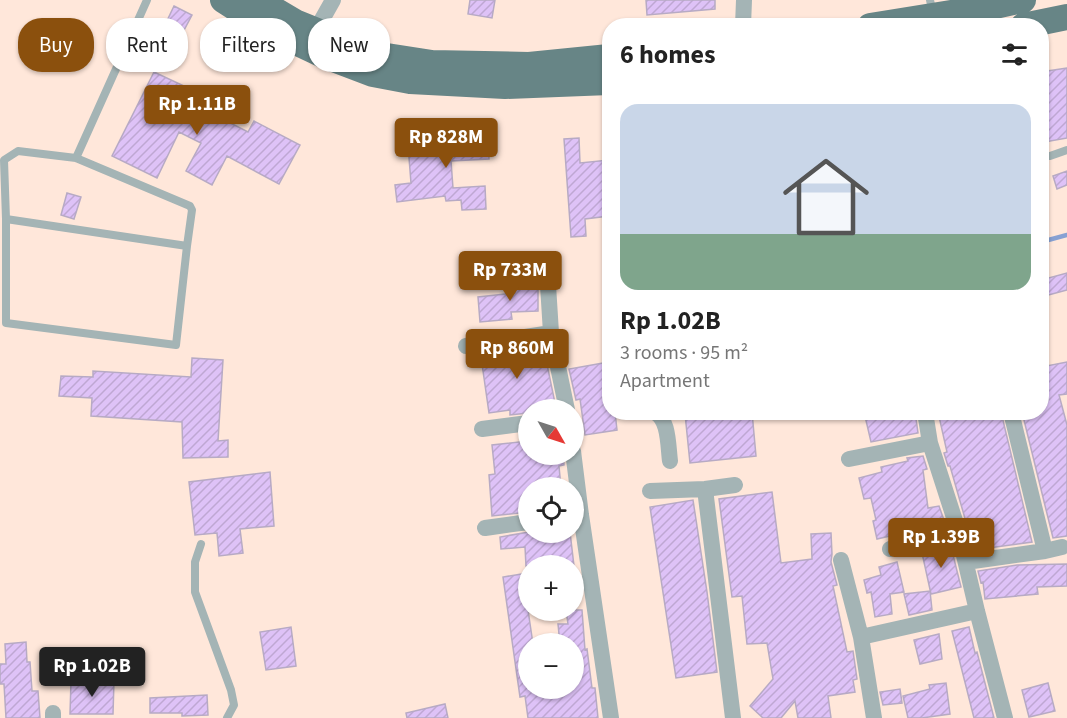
<!DOCTYPE html>
<meta charset="utf-8">
<style>
body{margin:0;font-family:"Source Sans 3",sans-serif;background:#f6f6f6;color:#222;height:100vh;display:flex;flex-direction:column;font-size:22px;white-space:nowrap}
*{box-sizing:border-box;margin:0}
p{font-size:20px;color:#767676}
.icon{flex:none;width:33px;height:33px;fill:none;stroke:currentColor;stroke-width:2;stroke-linecap:round;stroke-linejoin:round}
.map{position:relative;flex:1;overflow:hidden}
.panel{position:absolute;left:602px;top:18px;width:447px;height:402px;display:flex;flex-direction:column;background:#fff;border-radius:24px;box-shadow:0 2px 4px #0004}
.panel>*{flex:none}
.guide{position:absolute;left:18px;top:18px;width:494px;height:54px;display:flex;gap:12px}
.needle{width:39px;rotate:129deg}
.controls{position:absolute;left:518px;top:399px;display:grid;gap:12px}
.controls a{display:grid;place-items:center;width:66px;height:66px;border-radius:50%;background:#fff;box-shadow:0 2px 4px #0004;font-size:30px}
.price{position:absolute;translate:-50% -51px;padding:0 14px;border-radius:6px;background:#8b500d;color:#fff;font-size:20px;line-height:39px;filter:drop-shadow(0 2px 3px #0008)}
.price::after{content:'';position:absolute;left:50%;top:36px;width:18px;height:14px;margin-left:-9px;background:inherit;clip-path:polygon(0 0,100% 0,50% 100%)}
.price.on{background:#222;color:#fff}
ul{padding:0;list-style:none}
li{display:grid;align-content:center;gap:12px;height:318px;padding:0 18px}
li span{display:grid;place-items:center;height:186px;border-radius:18px;color:#555}
li>.icon{margin-inline-start:auto}
span .icon{width:108px;height:108px;fill:#fffc;stroke-width:1}
li b{font-size:26px}
h2{display:flex;justify-content:space-between;align-items:center;height:72px;padding:0 18px;font-size:26px}
.tag{padding:0 21px;border-radius:24px;background:#fff;box-shadow:0 2px 4px #0004;font-size:21px;line-height:54px}
.tag.on{background:#8b500d;color:#fff}
.map>svg:first-child{display:block}
</style>
<div class="map">
<svg width="1067" height="718" viewBox="0 0 1067 718">
<defs>
<pattern id="building-hatch" width="6" height="6" patternUnits="userSpaceOnUse" patternTransform="scale(1.5)"><rect width="6" height="6" fill="#dec2f7"/><path d="M-1 1l2-2M0 6l6-6M5 7l2-2" fill="none" stroke="#bfa7d3"/></pattern>
</defs>
<rect width="100%" height="100%" fill="#ffe7da"/>
<g fill="none" stroke-linecap="round" stroke-linejoin="round">
<path stroke="#87a1d3" stroke-width="4.5" d="M1041 242 1067 235"/>
</g>
<path fill="url(#building-hatch)" stroke="#b7aac4" stroke-width="1.5" d="M470 0H495L492 18 468 14Z
M646 0H715V9L647 15Z
M174 6 192 15 182 34 165 25Z
M233 36 250 46 254 39 273 50 260 71 225 50Z
M1067 68V138L1045 142 1041 119V103L1044 102 1041 72Z
M154 72 199 93 193 104 248 132 254 121 300 145 279 184 227 156 212 185 186 171 201 143 179 132 157 178 112 156Z
M488 124 489 159 451 161 453 188 485 186 486 209 462 210 461 200 446 201 445 196 397 202 395 185 411 183 408 145 441 142 440 139 469 136V125Z
M579 138 580 163 609 160V216L585 219 586 236 571 237 564 139Z
M1067 171V185L1057 189 1053 176Z
M67 193 81 197 74 219 61 215Z
M1067 273V290L1041 297V280Z
M538 279V311L511 312 512 319 480 322 478 297 515 293V280Z
M543 345 555 403 531 406 532 410H528V413L510 415V410L489 413 481 357 500 354V351Z
M192 358 223 360 218 441 228 440V457L183 458 182 422 91 416 92 398 59 396 61 376 93 377V371L191 377Z
M609 362V412H615L617 430 585 435 580 399 576 400 569 369Z
M1067 362V394L1059 395 1067 425V536L1053 538 1022 412H1041V367Z
M703 412H752L756 456 690 463 685 414Z
M864 412H915L918 433 871 442Z
M938 412H1001L1032 542 974 550 950 466H948L944 453 947 452Z
M528 441V454H563L564 465 559 466 561 488H528V512L492 516 489 475 495 474 492 445Z
M923 456 927 469 923 470 928 508 939 506 945 523 877 539 873 521 876 520 871 498 864 499 859 478 882 472 881 467 908 461 907 458Z
M270 472 274 526 240 529 243 553 219 556 217 533 195 535 189 482Z
M772 492 781 563 812 559 811 534 831 533 832 554 831 562 837 585 833 586 847 652 853 651 857 679 853 680 855 692 828 696 831 718H798L795 701 781 718H763L750 706 773 679 767 643 747 644 742 596 732 597 719 499Z
M693 500 707 592 717 672 676 678 650 507Z
M529 532H570L574 566H526L525 547 501 549 500 537Z
M950 543 961 587 931 594 922 553 929 551V549Z
M897 562 904 592 890 594 892 614 875 617 871 592 867 593 864 580 881 575 879 567Z
M1067 564V586L1037 587 1038 594 985 599 983 582 981 583 978 571 1017 565Z
M528 573V610L533 644H528V688H573V644H560L558 624H568L566 610H582L585 650 587 649 592 688H595L598 718H528L525 696 520 697 503 577Z
M930 591 932 610 909 615 904 594Z
M291 627 296 666 266 670 260 632Z
M969 627 975 653 977 652 994 718H974L952 631Z
M939 634 942 659 920 664 914 640Z
M26 642 27 662H30L32 691H38L40 718H6L4 684H0V664H6L5 644Z
M71 681H114L113 714H70Z
M946 683 950 714 922 718H908L903 696 930 689 929 685Z
M1048 683 1055 711 1029 717 1022 690Z
M900 689 902 703 883 705 880 692Z
M207 695 208 715 182 716V713H150V698Z
M445 704 448 718H407L406 713Z"/>
<g fill="none" stroke-linecap="round" stroke-linejoin="round">
<path stroke="#a4b4b5" stroke-width="8" d="M930 0 933 14
M18 151 76 158 190 206 192 210 187 246 176 345 6 323V219L4 160Z
M1050 156 1067 150
M76 158 147 0
M6 219 187 246
M201 544 195 562V592L231 690 234 705 227 718"/>
<path stroke="#a4b4b5" stroke-width="16" d="M743 26 744 0
M315 32 333 0
M548 285 551 333 567 410
M466 346 551 333
M654 412C669 418 668 446 670 461
M925 412 930 443 958 530 977 611 1005 718
M1011 412 1045 551
M482 429 528 423
M573 451 581 515 611 718
M849 459 930 443
M705 489 733 718
M650 491 705 489 735 485
M485 528 528 522
M890 549 958 530
M841 560 861 637 874 718
M966 562 1045 551 1062 547
M861 637 977 611
M53 713V718"/>
<path stroke="#678586" stroke-width="26" d="M223 0 270 30 323 55 373 74 410 81 505 86 609 82
M258 0 295 22 374 54 432 63 529 65 609 57
M870 26 995 6 1023 0
M1023 26 1067 17"/>
</g>
</svg>
<div class="controls">
<a><svg class="needle" viewBox="-14 -14 28 28"><path d="M0-13l5 13h-10z" fill="#e53935"/><path d="M0 13l5-13h-10z" fill="#767676"/></svg></a>
<a><svg class="icon" aria-label="locate" viewBox="0 0 24 24"><circle cx="12" cy="12" r="6"/><path d="M12 2v4M12 18v4M2 12h4M18 12h4"/></svg></a>
<a>+</a>
<a>−</a>
</div>
<b class="price" style="left:197px;top:136px">Rp 1.11B</b>
<b class="price" style="left:446px;top:169px">Rp 828M</b>
<b class="price" style="left:510px;top:302px">Rp 733M</b>
<b class="price" style="left:517px;top:380px">Rp 860M</b>
<b class="price" style="left:941px;top:569px">Rp 1.39B</b>
<b class="price on" style="left:92px;top:698px">Rp 1.02B</b>
<div class="guide">
<a class="tag on">Buy</a>
<a class="tag">Rent</a>
<a class="tag">Filters</a>
<a class="tag">New</a>
</div>
<section class="panel">
<h2>6 homes<svg class="icon" aria-label="filters" viewBox="0 0 24 24"><path d="M4 7h16M4 17h16"/><circle cx="9" cy="7" r="2"/><circle cx="15" cy="17" r="2"/></svg></h2>
<ul>
<li><span style="background:linear-gradient(#c9d6e8 70%,#7fa58c 0)"><svg class="icon" aria-label="home" viewBox="0 0 24 24"><path d="M3 11l9-7 9 7M6 9v11h12V9"/></svg></span><div><b>Rp 1.02B</b><p>3 rooms · 95 m²</p><p>Apartment</p></div></li>
</ul>
</section>
</div>
